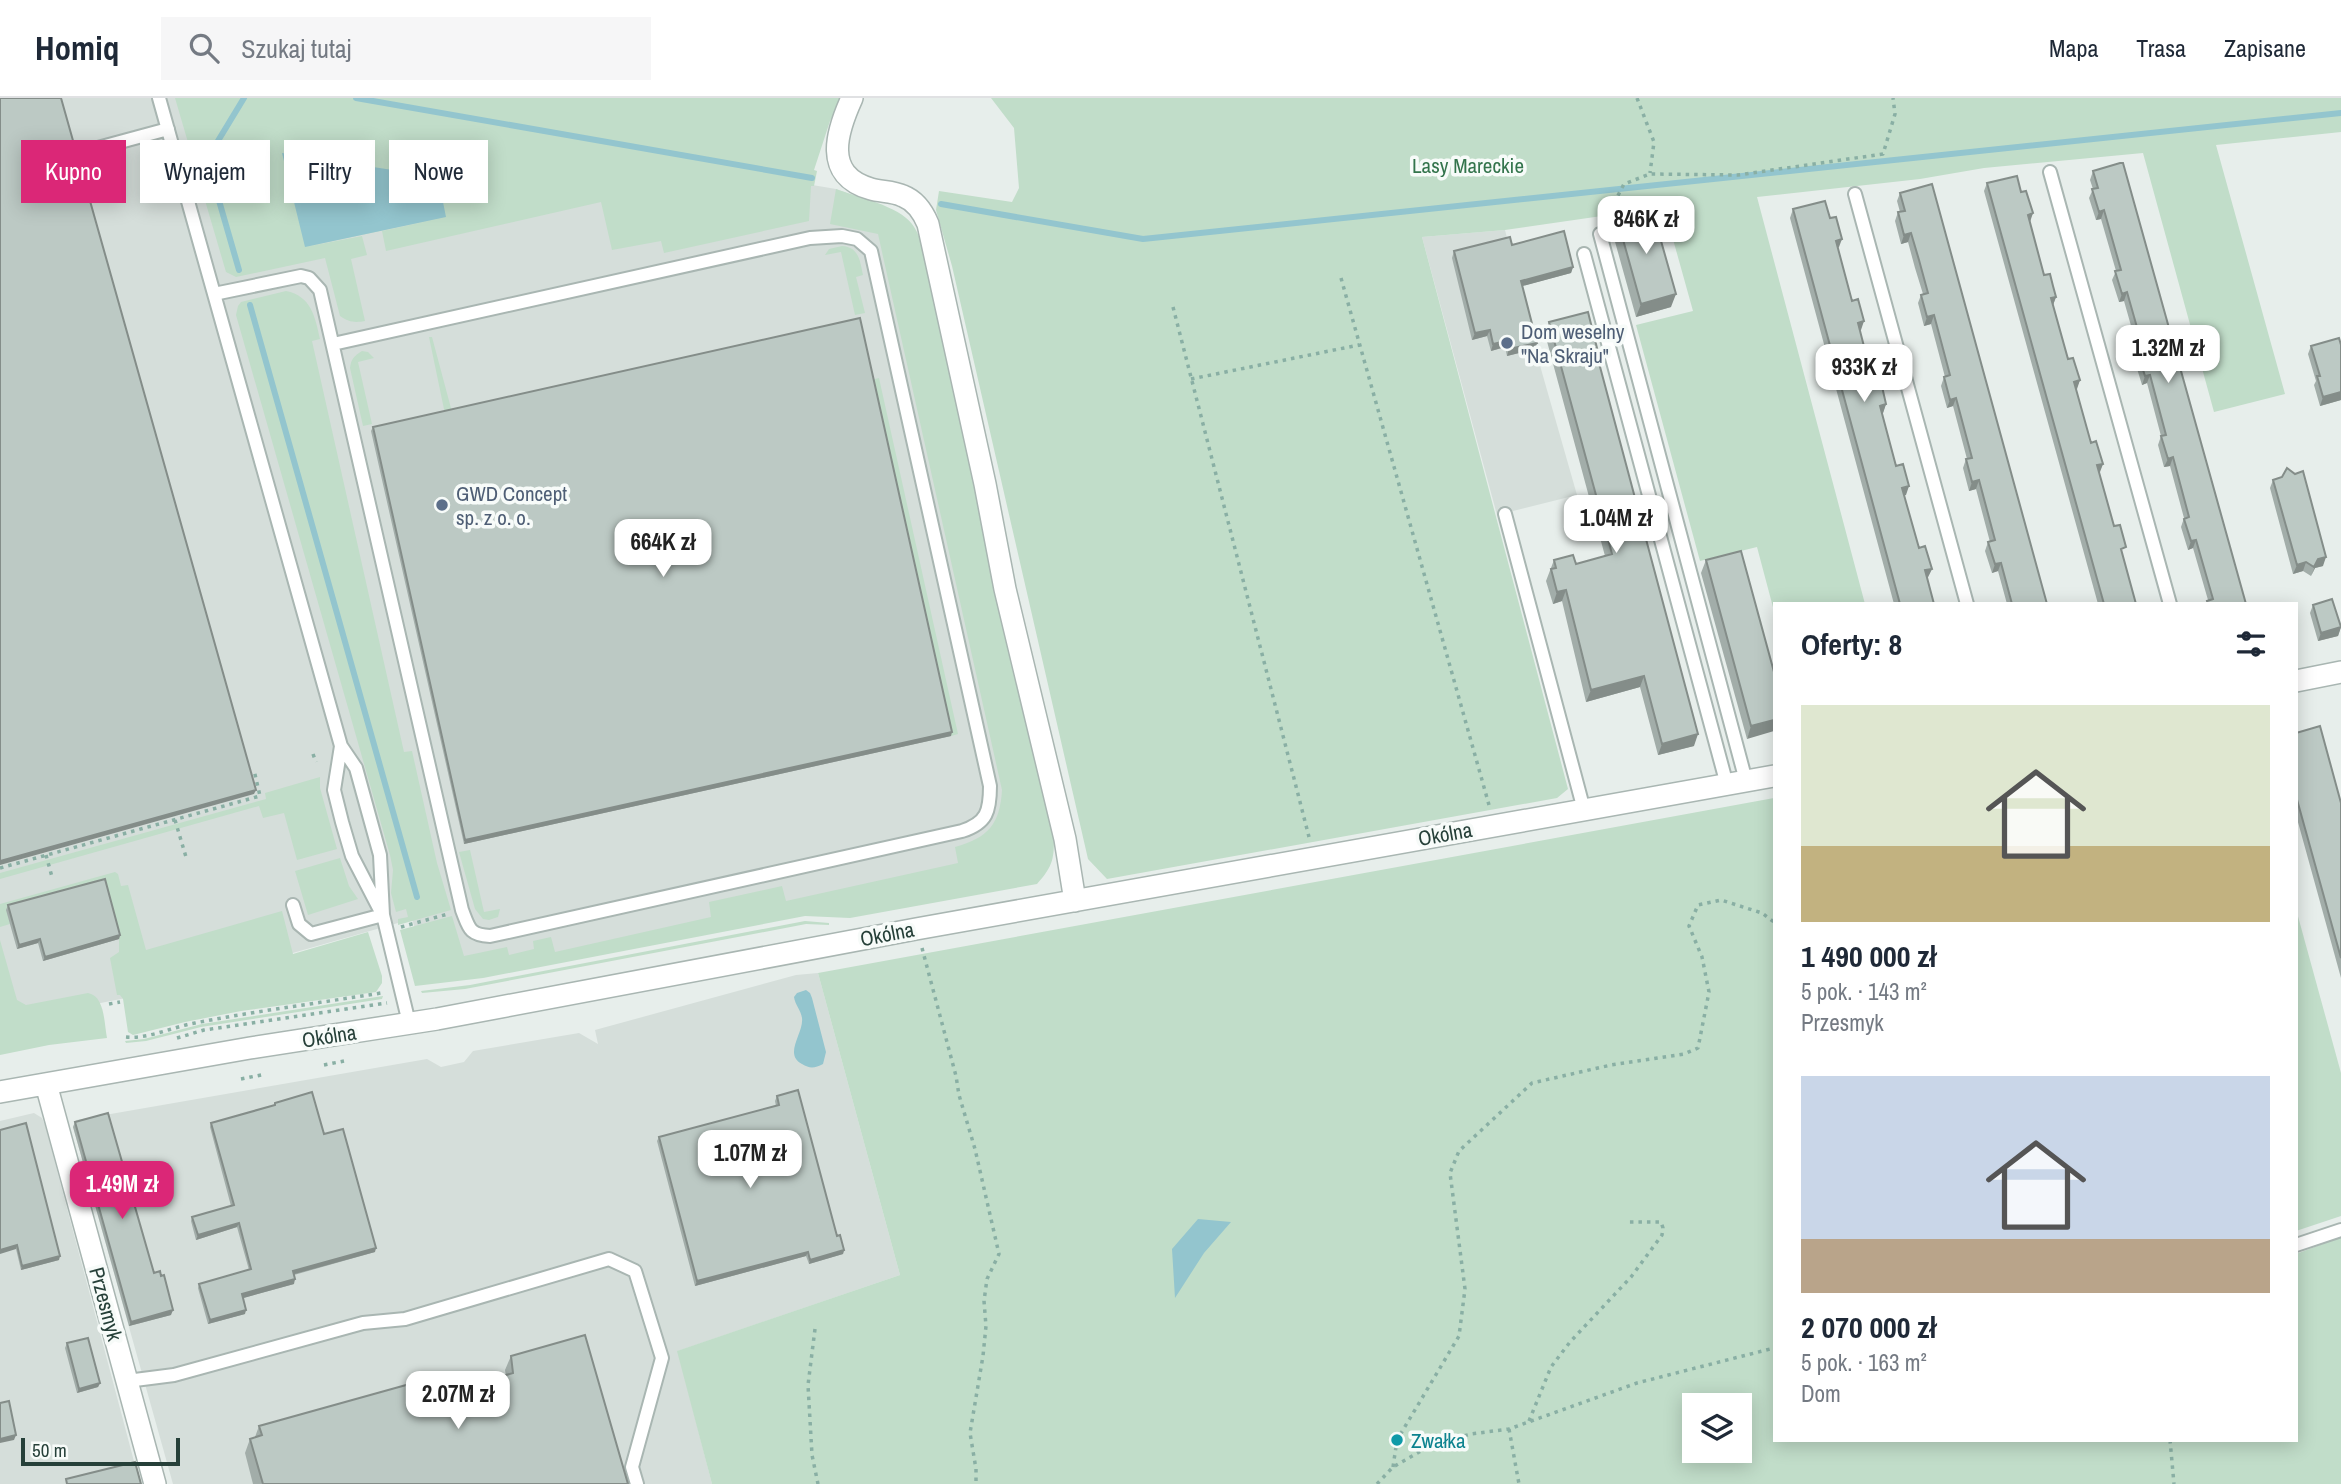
<!DOCTYPE html>
<html lang="pl">
<meta charset="utf-8">
<style>
body{margin:0;font-family:"Archivo Narrow",sans-serif;background:#f6f6f7;color:#1f2937;height:100vh;display:flex;flex-direction:column;font-size:26px;white-space:nowrap}
*{box-sizing:border-box;margin:0}
p{font-size:23px;color:#747a83}
.icon{flex:none;width:38px;height:38px;fill:none;stroke:currentColor;stroke-width:2;stroke-linecap:round;stroke-linejoin:round}
.map{position:relative;flex:1;overflow:hidden}
.drawer{position:absolute;left:1773px;top:504px;width:525px;height:840px;display:flex;flex-direction:column;background:#fff;border-radius:0px;box-shadow:0 4px 18px #0003}
.drawer>*{flex:none}
.hud{position:absolute;left:21px;top:42px;width:665px;height:63px;display:flex;gap:14px}
.buttons{position:absolute;left:1682px;top:1295px;display:grid;gap:14px}
.buttons a{display:grid;place-items:center;width:70px;height:70px;border-radius:0px;background:#fff;box-shadow:0 4px 18px #0003;font-size:35px}
.scale{position:absolute;left:21px;bottom:18px;width:159px;box-sizing:border-box;padding-left:7px;border:4px solid #264039;border-top:0;font-size:19px;line-height:24px;white-space:nowrap;color:#264039;-webkit-text-stroke:5px #f7fbf9;paint-order:stroke}
.price{position:absolute;translate:-50% -60px;padding:0 16px;border-radius:14px;background:#fff;color:#222;font-size:23px;line-height:46px;filter:drop-shadow(0 2px 4px #0008)}
.price::after{content:'';position:absolute;left:50%;top:42px;width:21px;height:16px;margin-left:-10px;background:inherit;clip-path:polygon(0 0,100% 0,50% 100%)}
.price.active{background:#db2777;color:#fff}
ul{padding:0;list-style:none}
li{display:grid;align-content:center;gap:14px;height:371px;padding:0 28px}
li span{display:grid;place-items:center;height:217px;border-radius:0px;color:#555}
li>.icon{margin-inline-start:auto}
span .icon{width:126px;height:126px;fill:#fffc;stroke-width:1}
li b{font-size:30px}
h2{display:flex;justify-content:space-between;align-items:center;height:84px;padding:0 28px;font-size:30px}
.chip{padding:0 24px;border-radius:0px;background:#fff;box-shadow:0 4px 18px #0003;font-size:24px;line-height:63px}
.chip.active{background:#db2777;color:#fff}
header{display:flex;align-items:center;gap:42px;box-sizing:border-box;height:98px;padding:0 35px;background:#fff;border-bottom:2px solid #e0e1e3}
header strong{font-size:33px}
nav{display:flex;gap:38px;margin-inline-start:auto;font-size:24px}
.search{width:490px;height:63px;background:#f6f6f7;display:flex;align-items:center;gap:18px;box-sizing:border-box;padding:0 24px;border-radius:0px;color:#747a83;font-size:26px}
.map>svg:first-child{display:block}
</style>
<header>
<strong>Homiq</strong>
<div class="search"><svg class="icon" aria-label="search" viewBox="0 0 24 24"><circle cx="10" cy="10" r="6"/><path d="M15 15l6 6"/></svg>Szukaj tutaj</div>
<nav><a>Mapa</a><a>Trasa</a><a>Zapisane</a></nav>
</header>
<div class="map">
<svg width="2341" height="1386" viewBox="0 0 2341 1386">
<rect width="100%" height="100%" fill="#e7eeeb"/>
<path fill="#d5deda" d="M0 0H300L836 91 882 108 1049 767 430 878 412 821 156 894 0 925Z
M1505 132 1533 243 1577 397 1497 417 1422 139Z
M818 875 900 1177 678 1253 712 1386H173L73 1029 76 1022 427 961 441 969 464 964 473 953 579 935 598 946 595 932 796 877Z
M34 1015 42 1020 45 1027 140 1386H0V1023Z"/>
<path fill="#c1ddc9" fill-rule="evenodd" d="M175 0H842L830 23 814 72 817 73 814 88H811L809 123 664 155 661 143 612 152 601 104 386 153 382 133 446 119 305 149 362 138 367 157 351 161 365 223C354 225 349 224 340 218L325 160 236 179 226 174Z
M991 0H2341V34L2216 47 2285 296 2214 314 2143 55 1984 70 1920 81 1757 99 1865 506H1774V513L1757 449 1700 463 1636 227 1693 213 1664 109 1505 132 1422 139 1568 691 1557 700 1107 781 1088 761 952 168 936 112 939 93 1012 104 1019 90 1014 30Z
M836 91C857 99 899 108 912 126 921 138 924 154 928 168L1004 530 1054 736C1054 760 1054 767 1037 786L850 820 805 818 483 880 415 888 400 832 452 818 464 858 507 849 509 857 534 851 533 843 551 839 555 854 711 819 709 804 782 788 786 803 958 765 955 749C988 740 1000 726 1002 692L878 136 830 126Z
M842 148C859 149 860 163 863 177L856 179 865 215 855 217 841 154 825 157 829 151Z
M286 193C311 198 315 218 320 241L312 243 404 654 412 653 437 765 451 812 398 827V821L408 819 406 811 396 814 391 795 393 772 390 757 236 217 238 208 241 204Z
M429 239H432L452 314 445 316Z
M362 253 368 254 374 260 358 264 372 326 363 328 350 270C351 261 354 258 362 253Z
M879 280 958 636 951 638 871 282Z
M320 679V690L337 751 297 762 284 715 263 720 259 708 0 781V775L266 701 265 695Z
M1774 700V1342H2296V1156L2341 1139V1386H712L677 1253 900 1177 818 875ZM1694 1307H1740V1353H1694Z
M470 752 484 814 500 811 498 819 489 822 483 821 475 811 459 754Z
M340 760 349 788 358 801 308 817 295 773Z
M115 774 118 776 121 788 128 787 146 852 282 813 293 856 368 834 382 878V885L376 894 241 913 185 924 133 937 128 934 123 901 120 897H117L110 860 119 854V841L103 782 7 812 10 826 0 829V806Z
M2296 811 2341 975V1118L2296 1133Z
M805 823 829 825V827L806 826 465 891 422 895 421 893 470 887Z
M0 842 17 902 26 907 88 895C105 898 104 925 107 940L49 947 0 957Z
M383 898 382 901 201 929 146 943 126 945 125 943 144 941 202 926Z"/>
<path fill="#93c5ce" d="M282 55 438 79 446 119 305 149Z
M806 892 810 895 812 900 826 954 823 966C815 970 810 971 802 966 783 956 804 935 802 920 801 912 795 907 794 899L797 895Z
M1198 1121 1231 1124 1204 1155 1175 1200 1172 1151Z"/>
<g fill="none" stroke-linecap="round" stroke-linejoin="round">
<path stroke="#93c5ce" stroke-width="6" d="M356 0 812 80
M941 106 1143 141 2341 15
M239 172 207 61 244 0
M250 207 417 799"/>
<g stroke="#a9b6b2" stroke-width="16">
<path id="service" d="M159 0 341 648 356 670 380 757 383 817 409 925
M83 54 168 31
M2050 74 2170 506
M1855 96 1967 506
M1600 136 1746 683
M1584 156 1727 687
M214 196 301 178 309 180 320 192 462 812C469 830 469 837 490 838L962 733C987 725 990 713 990 688L871 153 857 141 842 138 810 140 333 246
M1505 416 1584 712
M341 648 334 692 342 724 352 758 381 814
M293 807 299 826 311 836 383 817
M2296 1147 2341 1132
M127 1283 174 1277 363 1225 405 1221 609 1161 635 1173 662 1260 632 1369 637 1386"/>
</g>
<g stroke="#a9b6b2" stroke-width="24">
<path id="minor" d="M852 0C837 33 822 77 871 91 881 94 893 93 903 98 916 103 923 114 928 126L985 386 1005 491 1065 741 1075 803
M2296 583 2341 574
M46 986 155 1386
M0 994 250 950 437 921 916 831 1774 678"/>
</g>
<path stroke="#89afa4" stroke-width="3.5" stroke-dasharray="3.5 5" stroke-linecap="butt" d="M1637 0 1654 44 1650 75
M1614 105 1624 86 1650 76 1738 77 1883 56 1895 16 1893 0
M1341 180 1489 707
M1173 209 1309 739
M1191 281 1359 247
M313 656 316 664
M175 722 186 759
M46 757 52 779
M0 770 260 698 254 672
M401 829 448 816
M922 850 956 978 959 997 975 1051 999 1156 987 1181 984 1203 986 1228 983 1258 970 1335 976 1371V1386
M109 906 120 904
M126 939C149 941 172 929 195 925 256 913 319 905 381 895
M177 940 204 932 387 905
M324 967 344 963
M241 981 266 976
M815 1231 808 1287 812 1357 818 1386
M1529 1323 1551 1269 1570 1244 1631 1179 1662 1137 1663 1130 1661 1124H1629
M1509 1331 1519 1386
M2170 1342 2174 1386
M1393 1369 1397 1342 1459 1238 1465 1191 1450 1075 1459 1053 1532 985 1611 967 1684 956 1698 950 1709 894 1702 859 1689 828 1698 807 1721 802 1762 815 1774 824
M1377 1386 1393 1369 1433 1346 1471 1336 1509 1331 1637 1285 1774 1250"/>
<use href="#service" stroke="#fff" stroke-width="12"/>
<use href="#minor" stroke="#fff" stroke-width="21"/>
</g>
<path fill="#a2ada9" d="M2093 73 2246 506H2206L2208 502 2193 450 2188 452 2181 429 2184 420 2170 368 2164 369 2158 347 2161 338 2147 285 2142 287 2135 264 2139 256 2124 203 2119 204 2112 182 2116 173 2101 121 2096 122 2089 100 2093 91 2090 82Z
M1987 85 2021 94 2044 177 2056 199 2053 207 2068 261 2080 282 2076 291 2091 345 2103 366 2099 374 2136 506H2098L1984 93Z
M1900 95 2047 506H2007L1998 473 1992 475 1985 453 1988 444H1990L1976 391 1969 393 1963 370 1966 361H1967L1953 308 1947 310 1941 288 1944 279H1945L1931 226 1924 228 1918 205 1921 197 1923 196 1915 170 1908 144 1901 146 1895 123 1898 114H1900L1897 103Z
M1793 111 1830 120 1839 149 1838 150 1852 203 1861 232H1859L1869 268 1874 285 1886 306 1883 315H1882L1896 368 1906 397H1904L1919 450 1932 471 1928 479 1927 480 1934 506H1894L1790 120Z
M1617 120 1671 209 1636 219 1612 133Z
M1512 147 1573 169 1571 175 1522 188 1537 245 1535 251 1507 258 1505 249 1491 253 1487 238 1472 242 1452 160 1454 153Z
M1549 224 1597 250 1596 253 1694 648 1658 657 1640 589 1586 604 1562 503 1553 506 1546 483 1554 462 1576 466 1605 458 1545 236Z
M2311 248 2341 302 2320 308 2314 287 2316 283 2308 256Z
M373 329 951 638 464 746 371 333Z
M2273 382 2323 468 2315 470 2311 478 2303 473 2293 476 2270 390Z
M1706 462 1774 574 1747 641 1701 475Z
M2313 507 2341 529 2338 538 2318 543 2310 515Z
M2296 635 2341 705V880L2296 717Z
M8 807 120 837 119 841 43 863 38 845 17 851 6 812Z
M777 998 837 1138 844 1152 843 1156 809 1166 806 1158 695 1188 657 1043 659 1039 776 1008 775 1003Z
M275 1005 324 1036 375 1154 294 1177V1186L243 1200 245 1216 208 1226 198 1190 199 1186 249 1172 237 1129 196 1142 191 1123 192 1119 231 1108 210 1029 211 1025 274 1008Z
M75 1024 171 1217 129 1228 73 1029Z
M0 1032 59 1162 21 1172 16 1151Z
M67 1245 100 1285 98 1289 77 1295 65 1250Z
M511 1258 628 1386H253L245 1355 250 1341 255 1339 259 1328 447 1294 506 1278 505 1272Z"/>
<path fill="#848d89" d="M2104 112 2101 121 2096 122 2099 114Z
M2033 115 2030 124 2024 125 2028 117Z
M1911 135 1908 144 1901 146 1904 137Z
M1842 141 1839 149 1833 151 1836 143Z
M1573 169 1571 175 1519 189 1521 183Z
M2127 194 2124 203 2119 204 2122 196Z
M1676 196 1671 209 1636 219 1641 206Z
M2056 199 2053 207 2048 209 2051 200Z
M1934 217 1931 226 1924 228 1927 219Z
M1864 223 1861 232 1855 234 1858 225Z
M1490 232 1487 238 1472 242 1475 235Z
M1507 243 1505 249 1491 253 1493 246Z
M1537 245 1535 251 1507 258 1509 251Z
M2150 277 2147 285 2142 287 2145 278Z
M2080 282 2077 291 2071 292 2074 284Z
M2341 294V302L2320 308 2323 299Z
M1956 300 1953 308 1947 310 1950 302Z
M1886 306 1883 315 1877 316 1880 308Z
M2173 359 2170 368 2164 369 2168 361Z
M2103 366 2100 374 2094 376 2097 367Z
M1979 382 1976 391 1969 393 1972 384Z
M1909 388 1906 397 1899 399 1902 390Z
M2196 442 2193 450 2188 452 2191 443Z
M2326 459 2323 468 2315 470 2311 478 2318 461Z
M2306 464 2303 473 2293 476 2297 467Z
M2001 465 1998 473 1992 475 1995 466Z
M1932 471 1928 479 1922 481 1925 472Z
M1566 492 1562 503 1553 506 1557 494Z
M2341 529 2338 538 2318 543 2321 535Z
M1644 578 1640 589 1586 604 1591 592Z
M1774 622V633L1747 641 1751 628Z
M952 634 951 638 464 746 465 742Z
M1698 636 1694 648 1658 657 1662 646Z
M256 692 254 696 0 767V763Z
M120 837 119 841 43 863 45 859Z
M40 841 38 845 17 851 19 847Z
M239 1125 237 1129 196 1142 198 1137Z
M17 1147 16 1151 0 1156V1152Z
M376 1150 375 1154 291 1177 293 1173Z
M844 1152 843 1156 809 1166 810 1162Z
M808 1154 806 1158 695 1188 697 1183Z
M60 1158 59 1162 21 1172 22 1168Z
M295 1181 294 1186 240 1201 242 1196Z
M173 1212 171 1217 129 1228 131 1224Z
M246 1212 245 1216 208 1226 210 1222Z
M100 1285 98 1289 77 1295 79 1291Z
M16 1337 14 1342 0 1345V1341Z"/>
<path fill="#bcc9c4" stroke="#848d89" stroke-width="2" d="M0 0H61L256 692 0 763Z
M2120 65H2123L2246 506H2208L2207 503 2213 501 2196 442 2191 443 2184 421 2189 419 2173 359 2168 361 2161 338 2166 337 2150 277 2145 278 2138 256 2144 254 2127 194 2122 196 2115 173 2121 172 2104 112 2099 114 2092 91 2098 90 2093 73Z
M2017 78 2021 94 2026 93 2033 115 2028 117 2044 177 2050 176 2053 188 2056 199 2051 200 2068 261 2073 260 2080 282 2074 284 2091 345 2096 343 2103 366 2097 367 2114 428 2120 427 2126 449 2121 451 2136 506H2104L1987 85Z
M1932 86 2047 506H2012L2001 465 1995 466 1988 444 1995 442 1979 382 1972 384 1966 361 1972 360 1956 300 1950 302 1944 279 1950 277 1934 217 1927 219 1921 197 1928 195 1919 162 1911 135 1904 137 1898 114 1905 113 1900 95Z
M1825 103 1830 120 1836 119 1842 141 1836 143 1852 203 1858 201 1864 223 1858 225 1869 268 1874 285 1881 284 1886 306 1880 308 1896 368 1903 366 1909 388 1902 390 1919 450 1925 448 1932 471 1925 472 1934 506H1900L1793 111Z
M1652 111 1676 196 1641 206 1617 120Z
M1564 133 1573 169 1521 183 1537 245 1509 251 1507 243 1493 246 1490 232 1475 235 1454 153 1510 139 1512 147Z
M1588 214 1597 250H1595L1698 636 1662 646 1644 578 1591 592 1566 492 1557 494 1551 471 1556 470 1554 462 1573 457 1576 466 1612 456 1549 224Z
M860 220 952 634 465 742 373 329Z
M2339 240 2341 247V294L2323 299 2317 278H2320L2311 248Z
M2287 370 2295 376 2303 373 2326 459 2318 461 2314 469 2306 464 2297 467 2273 382 2282 379Z
M1741 453 1774 574V622L1751 628 1706 462Z
M2332 501 2341 529 2321 535 2313 507Z
M2320 628 2341 705V860L2296 698V635Z
M105 781 120 837 45 859 40 841 19 847 8 807Z
M798 992 837 1138 840 1137 844 1152 810 1162 808 1154 697 1183 659 1039 779 1007 777 998Z
M312 994 324 1036 343 1031 376 1150 293 1173 295 1181 242 1196 246 1212 210 1222 199 1186 251 1171 239 1125 198 1137 192 1119 234 1107 211 1025 275 1007V1005Z
M108 1015 154 1175 160 1173 161 1178 164 1177 173 1212 131 1224 75 1024Z
M26 1025 60 1158 22 1168 17 1147 0 1152V1032Z
M585 1237 628 1386H263L250 1341 262 1337 259 1328 442 1277 447 1294 513 1275 511 1258Z
M88 1240 100 1285 79 1291 67 1245Z
M9 1303 16 1337 0 1341V1305Z
M135 1364 141 1386H67L66 1381Z"/>
<g fill="#5c6f8a" stroke="#f7fbf9" stroke-width="2.5">
<circle cx="1507" cy="245" r="7"/>
<circle cx="442" cy="407" r="7"/>
</g>
<circle fill="#0f9aa8" stroke="#f7fbf9" stroke-width="2.5" cx="1397" cy="1342" r="7"/>
<g text-anchor="middle" dominant-baseline="central" stroke-width="7" stroke-linejoin="round" paint-order="stroke">
<g font-size="21" fill="#33744c" stroke="#f7fbf9">
<text x="1468" y="67">Lasy Mareckie</text>
</g>
<g font-size="21" fill="#4e5e75" stroke="#f7fbf9" text-anchor="start">
<text x="1521" y="233">Dom weselny<tspan x="1521" dy="24">"Na Skraju"</tspan></text>
<text x="456" y="395">GWD Concept<tspan x="456" dy="24">sp. z o. o.</tspan></text>
</g>
<g font-size="21" fill="#264039" stroke="#f7fbf9">
<text transform="translate(1445 736) rotate(-10)">Okólna</text>
<text transform="translate(887 836) rotate(-11)">Okólna</text>
<text transform="translate(329 938) rotate(-9)">Okólna</text>
<text transform="translate(106 1206) rotate(75)">Przesmyk</text>
</g>
<g font-size="21" fill="#0d838f" stroke="#f7fbf9" text-anchor="start">
<text x="1411" y="1342">Zwałka</text>
</g>
</g>
</svg>
<div class="buttons">
<a><svg class="icon" aria-label="layers" viewBox="0 0 24 24"><path d="M12 4l9 5-9 5-9-5zM3 14l9 5 9-5"/></svg></a>
</div>
<div class="scale">50 m</div>
<b class="price" style="left:1646px;top:158px">846K zł</b>
<b class="price" style="left:2168px;top:287px">1.32M zł</b>
<b class="price" style="left:1864px;top:306px">933K zł</b>
<b class="price" style="left:1616px;top:457px">1.04M zł</b>
<b class="price" style="left:663px;top:481px">664K zł</b>
<b class="price" style="left:750px;top:1092px">1.07M zł</b>
<b class="price active" style="left:122px;top:1123px">1.49M zł</b>
<b class="price" style="left:458px;top:1333px">2.07M zł</b>
<div class="hud">
<a class="chip active">Kupno</a>
<a class="chip">Wynajem</a>
<a class="chip">Filtry</a>
<a class="chip">Nowe</a>
</div>
<section class="drawer">
<h2>Oferty: 8<svg class="icon" aria-label="filters" viewBox="0 0 24 24"><path d="M4 7h16M4 17h16"/><circle cx="9" cy="7" r="2"/><circle cx="15" cy="17" r="2"/></svg></h2>
<ul>
<li><span style="background:linear-gradient(#dfe7d0 65%,#c2b280 0)"><svg class="icon" aria-label="home" viewBox="0 0 24 24"><path d="M3 11l9-7 9 7M6 9v11h12V9"/></svg></span><div><b>1 490 000 zł</b><p>5 pok. · 143 m²</p><p>Przesmyk</p></div></li>
<li><span style="background:linear-gradient(#c9d6e8 75%,#b9a48a 0)"><svg class="icon" aria-label="home" viewBox="0 0 24 24"><path d="M3 11l9-7 9 7M6 9v11h12V9"/></svg></span><div><b>2 070 000 zł</b><p>5 pok. · 163 m²</p><p>Dom</p></div></li>
</ul>
</section>
</div>
